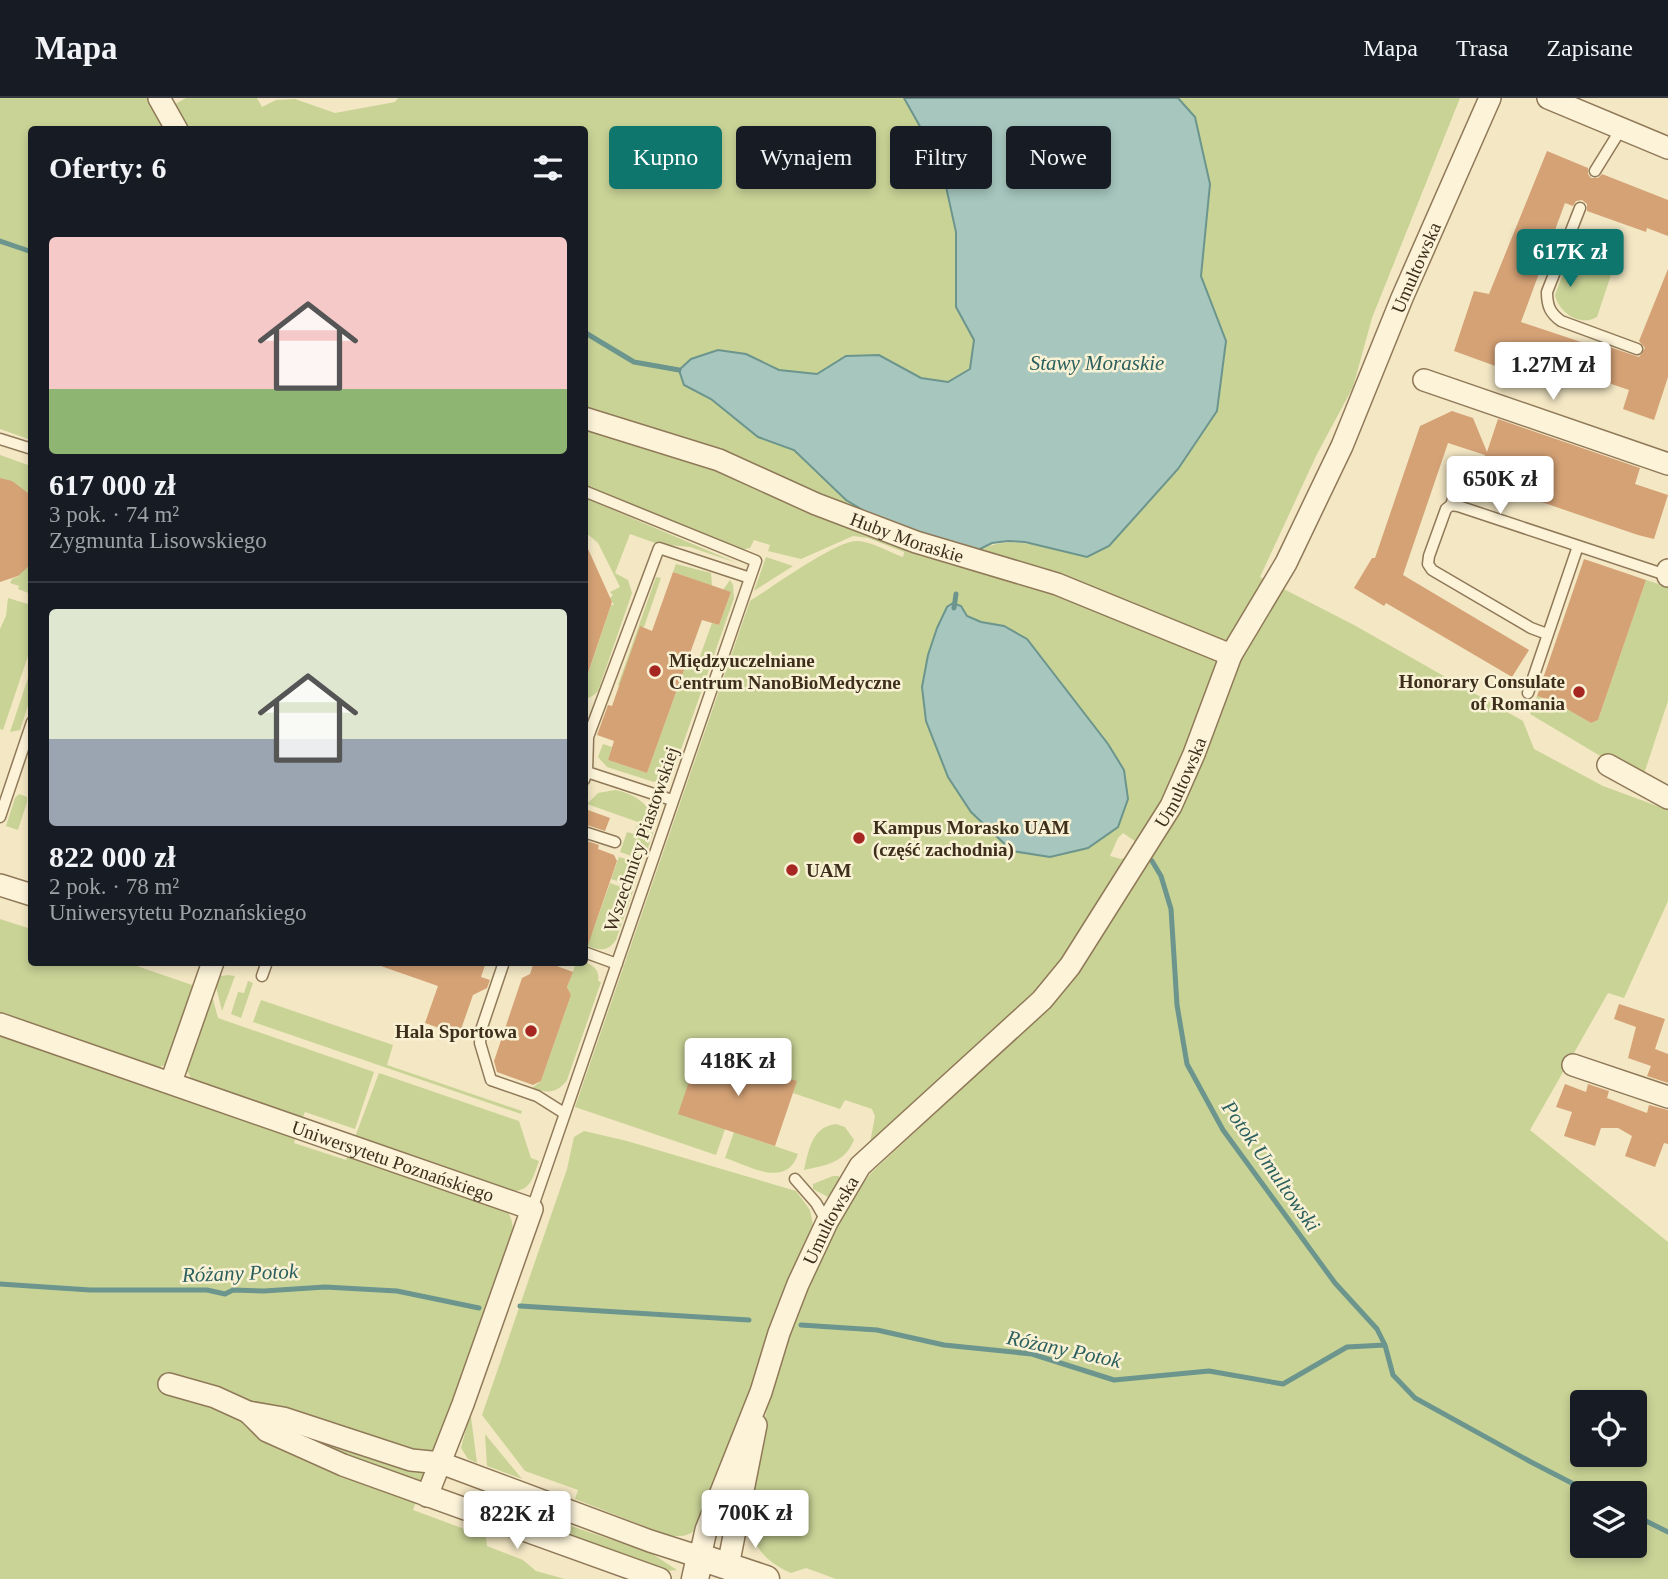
<!DOCTYPE html>
<html lang="pl">
<meta charset="utf-8">
<style>
body{margin:0;font-family:"Times New Roman",serif;background:#242831;color:#f1f3f6;height:100vh;display:flex;flex-direction:column;font-size:26px;white-space:nowrap}
*{box-sizing:border-box;margin:0}
p{font-size:23px;color:#9ea1a6}
.icon{flex:none;width:38px;height:38px;fill:none;stroke:currentColor;stroke-width:2;stroke-linecap:round;stroke-linejoin:round}
.map{position:relative;flex:1;overflow:hidden}
.side{position:absolute;left:28px;top:28px;width:560px;height:840px;display:flex;flex-direction:column;background:#171b24;border-radius:7px;box-shadow:0 4px 10px #0003}
.side>*{flex:none}
.guide{position:absolute;left:609px;top:28px;width:665px;height:63px;display:flex;gap:14px}
.tools{position:absolute;left:1570px;top:1292px;display:grid;gap:14px}
.tools a{display:grid;place-items:center;width:77px;height:77px;border-radius:7px;background:#171b24;box-shadow:0 4px 10px #0003;font-size:35px}
.price{position:absolute;translate:-50% -60px;padding:0 16px;border-radius:7px;background:#fff;color:#222;font-size:23px;line-height:46px;filter:drop-shadow(0 2px 4px #0008)}
.price::after{content:'';position:absolute;left:50%;top:42px;width:21px;height:16px;margin-left:-10px;background:inherit;clip-path:polygon(0 0,100% 0,50% 100%)}
.price.current{background:#0f766e;color:#fff}
ul{padding:0;list-style:none}
li{display:grid;align-content:center;gap:14px;height:371px;padding:0 21px}
li+li{border-top:2px solid #363941}
li span{display:grid;place-items:center;height:217px;border-radius:7px;color:#555}
li>.icon{margin-inline-start:auto}
span .icon{width:126px;height:126px;fill:#fffc;stroke-width:1}
li b{font-size:30px}
h2{display:flex;justify-content:space-between;align-items:center;height:84px;padding:0 21px;font-size:30px}
.chip{padding:0 24px;border-radius:7px;background:#171b24;box-shadow:0 4px 10px #0003;font-size:24px;line-height:63px}
.chip.current{background:#0f766e;color:#fff}
header{display:flex;align-items:center;gap:42px;box-sizing:border-box;height:98px;padding:0 35px;background:#171b24;border-bottom:2px solid #363941}
header strong{font-size:33px}
nav{display:flex;gap:38px;margin-inline-start:auto;font-size:24px}
.map>svg:first-child{display:block}
</style>
<header>
<strong>Mapa</strong>
<nav><a>Mapa</a><a>Trasa</a><a>Zapisane</a></nav>
</header>
<div class="map">
<svg width="1668" height="1481" viewBox="0 0 1668 1481">
<rect width="100%" height="100%" fill="#f3e7c4"/>
<path fill="#c9d396" fill-rule="evenodd" d="M0 0H147L164 31 32 32 31 342 0 331Z
M186 0H257L262 9 276 2 295 1 335 15 395 4 398 0H975L945 84 956 134V209L974 242 976 453C1008 438 1030 446 1063 453L1093 0H1460L1372 220 1353 289 1317 356 1260 479 1354 527 1523 623 1534 651 1603 688 1668 712V803L1624 900 1608 895 1530 1032 1668 1144V1481H836L806 1470 791 1475C764 1463 750 1447 750 1416H745L770 1297 803 1190 852 1100 871 1075 1051 907 1139 746 1123 735 1118 740 1110 758 1121 761 1132 758 1064 859 1033 899 872 1047 870 1045 875 1018 872 1011 845 1002 840 1011 793 995 796 983 701 951 725 1031 716 1057 575 1009 750 503C771 490 834 444 856 443 871 443 889 454 903 459L904 454 868 440 853 438 801 461 768 453 770 447 754 442 750 450 740 452 585 387 584 32 185 31 172 8ZM937 530 1072 601 1108 646ZM1582 1304H1634V1356H1582ZM1582 1395H1634V1447H1582Z
M1584 154 1612 164 1614 168 1597 219C1580 229 1559 215 1555 197L1569 160Z
M0 357 31 368V398L13 386 14 384 0 381Z
M585 400 737 465 690 449 658 446 630 436 615 475 628 482 632 495 598 593C594 597 590 601 585 599V585L611 507H614L610 500 613 497 610 494 620 489 598 445 585 434Z
M766 459 793 468 754 493Z
M31 465V496L18 491 19 488 10 485 12 481 19 478 18 475Z
M676 466 711 475 712 488 673 474Z
M656 479 661 480 644 529H640L620 588 618 587Z
M730 482 733 487 734 500 678 660 672 661V667L664 672 660 682 654 684 607 669 598 659 603 646 612 649 608 662 647 675 689 558 699 561 712 525 719 527 731 494 723 492Z
M1646 482 1668 489V603L1644 676 1602 659 1530 616 1537 598 1553 603 1591 625 1598 622Z
M8 500 31 507V549L3 632 0 631V531L6 518Z
M31 571V598L20 632 10 634Z
M615 692C633 695 654 707 654 729 653 739 647 752 643 762L620 754 627 734 634 736 638 724 587 706 598 695Z
M19 696 27 699V704L18 732 6 728 15 700Z
M619 759 642 765 634 789 611 781Z
M610 785 633 793 616 842C607 855 598 852 585 847V841L592 835Z
M0 821 31 831 32 864 128 865 195 888 167 966 157 970 0 918Z
M585 864C594 868 600 872 598 883L601 884 567 982C557 996 547 995 532 990L541 983 571 897 567 889 576 865Z
M228 877 235 878 222 913 216 889 213 888 221 878Z
M248 883 253 885 241 920 231 916 238 894 244 895Z
M211 894 218 920 374 974 355 1031 305 1014 302 1021 192 982 186 971Z
M261 902 393 947 387 967 522 1013 521 1016 253 924Z
M0 934 296 1037 294 1045 346 1062 349 1055 506 1111C513 1122 514 1129 511 1141L413 1412 486 1439 487 1448 523 1462 536 1473 565 1481H0Z
M379 975 519 1023 531 1060 539 1063C533 1079 531 1094 511 1093L355 1039Z
M836 1026 845 1029 854 1042C844 1065 827 1067 804 1072 809 1051 812 1029 836 1026Z
M584 1033 627 1043 796 1093 810 1112 815 1136 698 1430C688 1439 680 1439 667 1437L575 1401 578 1392 525 1373 482 1317 567 1071 574 1039Z
M734 1034 798 1056C786 1091 750 1068 725 1060Z
M833 1078H839L840 1084 830 1100 813 1091V1086Z
M469 1319H471L477 1365 468 1361 461 1350Z
M485 1336 522 1381 487 1368Z
M494 1402 651 1455 677 1472 666 1473 496 1414Z"/>
<path fill="#a6c6be" stroke="#6b958d" stroke-width="2" d="M904 0H1178L1195 19 1210 86 1201 178 1226 243 1217 313 1178 371 1109 448 1087 459 1025 444 1008 443 992 445 976 453 874 419 846 402 794 352 758 339 711 301 684 287 679 272 691 261 718 252 746 256 779 272 817 276 846 258 879 257 921 280 948 284 970 271 974 242 956 209V134L945 84 927 41Z
M953 505 961 508 967 518 981 524 1004 528 1027 541 1108 646 1124 672 1128 701 1118 729 1088 750 1050 759 1012 753 971 714 948 679 926 623 922 589 928 557 937 530 947 509Z"/>
<g fill="none" stroke-linecap="round" stroke-linejoin="round">
<path stroke="#6b958d" stroke-width="5" d="M0 143 32 154
M584 234 634 264 679 272
M954 510 956 496
M1152 763 1161 778 1171 811 1177 907 1187 966 1223 1032 1335 1185 1377 1231 1385 1247
M0 1186 90 1192H207L225 1196 233 1192 264 1193 325 1189 397 1193 479 1210
M520 1208 749 1222
M801 1227 877 1232 944 1247 1032 1256 1114 1282 1209 1273 1283 1286 1347 1249 1385 1247 1393 1277 1415 1300 1531 1364 1591 1395
M1634 1417 1668 1434"/>
</g>
<path fill="#d5a276" d="M1547 53 1588 70V76L1591 80H1598L1602 76 1668 102V138L1647 130 1646 134 1587 113V106L1582 102 1576 103 1573 108 1565 105 1521 224 1599 250 1601 246 1639 259 1645 250 1639 243 1668 171V279L1654 322 1623 311 1629 292 1520 255 1512 274 1454 253 1474 193 1489 196Z
M1452 313 1473 320 1487 354 1498 321 1640 370 1635 386 1668 397 1654 441 1638 437 1477 382 1485 357 1448 345 1403 477 1529 552 1512 579 1386 505 1384 508 1354 490 1372 460H1375L1420 328Z
M0 380 12 383 32 398V465L18 478 0 484Z
M584 442 612 504 587 578 584 577Z
M1584 461 1646 482 1598 622 1591 625 1553 603 1537 598Z
M673 474 731 494 719 527 702 522 647 675 608 662 614 643 597 637 608 607 612 608 640 528 652 533Z
M588 712 610 720 605 733 584 726Z
M584 742 599 747 598 751 614 757 617 763 588 847 584 846Z
M379 864H486L481 879 490 882 487 890 473 897 459 937 425 925 438 888 378 867Z
M534 864H546L573 874 567 889 571 897 541 983 533 987 497 974 494 963 522 880 530 876Z
M1619 906 1665 921 1655 951 1668 956V985L1647 978 1651 968 1628 960 1636 929 1614 921Z
M700 951 797 983 775 1048 678 1016Z
M1565 986 1586 994 1588 986 1609 993 1607 1000 1647 1015 1649 1007 1668 1012V1046L1664 1045 1655 1069 1625 1058 1632 1038 1618 1030H1601L1595 1048 1564 1038 1572 1014 1556 1009Z"/>
<g fill="none" stroke-linecap="round" stroke-linejoin="round">
<g stroke="#907958" stroke-width="13">
<path id="service" d="M1595 73 1621 31
M1580 110 1547 194C1547 208 1550 215 1561 223L1637 251
M0 341 32 351
M1451 407 1464 370
M1547 536 1531 530 1432 472 1428 466 1429 458 1446 411 1451 407 1458 408 1666 477
M1528 595 1578 448
M587 674 672 702
M584 682 587 674 588 639 659 450 750 480
M0 719 32 624
M584 734 615 744
M584 854 617 866
M504 864 481 932 480 945 491 982 537 998 564 1015
M262 878 267 864
M795 1081 816 1105 827 1124
M532 1111 756 463 584 393"/>
</g>
<g stroke="#907958" stroke-width="24">
<g id="minor">
<path d="M159 0 177 32"/>
<path d="M1548 0 1668 50"/>
<path d="M1424 282 1668 366"/>
<path id="s1" d="M584 320 719 362 816 406 916 444 1057 486 1231 557"/>
<path d="M1668 472V478"/>
<path d="M1608 667 1668 700"/>
<path d="M0 787 32 797"/>
<path id="s2" d="M0 926 532 1111 463 1306 427 1398"/>
<path d="M1573 967 1668 999"/>
<path d="M171 984 213 864"/>
<path id="s3" d="M169 1286 215 1299 248 1314 283 1320 411 1362 441 1365 650 1443 700 1459 706 1432 761 1294 779 1235 798 1186 827 1124 860 1068 1042 902 1070 868 1171 708 1194 656 1231 557 1286 465 1342 348 1402 200 1490 0"/>
<path d="M248 1314 267 1333 343 1367 660 1481"/>
<path d="M728 1468 756 1327"/>
</g>
</g>
<g stroke="#907958" stroke-width="29">
<path id="tertiary" d="M695 1481 700 1459 766 1481"/>
</g>
<use href="#service" stroke="#fcf3d9" stroke-width="10"/>
<use href="#minor" stroke="#fcf3d9" stroke-width="21"/>
<use href="#tertiary" stroke="#fcf3d9" stroke-width="26"/>
</g>
<g fill="#a62621" stroke="#f9f1d4" stroke-width="2.5">
<circle cx="655" cy="573" r="7"/>
<circle cx="1579" cy="594" r="7"/>
<circle cx="859" cy="740" r="7"/>
<circle cx="792" cy="772" r="7"/>
<circle cx="531" cy="933" r="7"/>
</g>
<g text-anchor="middle" dominant-baseline="central" stroke-width="5" stroke-linejoin="round" paint-order="stroke">
<g font-size="19" fill="#3e2f1d" stroke="#f9f1d4">
<text stroke="none"><textPath href="#s3" startOffset="2056">Umultowska</textPath></text>
<text stroke="none"><textPath href="#s1" startOffset="345">Huby Moraskie</textPath></text>
<text stroke="none"><textPath href="#s3" startOffset="1489">Umultowska</textPath></text>
<text transform="translate(641 741) rotate(-71)">Wszechnicy Piastowskiej</text>
<text stroke="none"><textPath href="#s2" startOffset="416">Uniwersytetu Poznańskiego</textPath></text>
<text stroke="none"><textPath href="#s3" startOffset="922">Umultowska</textPath></text>
</g>
<g font-size="19" font-weight="bold" fill="#3e2f1d" stroke="#f9f1d4" text-anchor="start">
<text x="669" y="562">Międzyuczelniane<tspan x="669" dy="22">Centrum NanoBioMedyczne</tspan></text>
<text x="1565" y="583" text-anchor="end">Honorary Consulate<tspan x="1565" dy="22">of Romania</tspan></text>
<text x="873" y="729">Kampus Morasko UAM<tspan x="873" dy="22">(część zachodnia)</tspan></text>
<text x="806" y="772">UAM</text>
<text x="517" y="933" text-anchor="end">Hala Sportowa</text>
</g>
<g font-size="21" font-style="italic" fill="#2b605f" stroke="#f9f1d4">
<text x="1097" y="265">Stawy Moraskie</text>
<text transform="translate(1271 1068) rotate(55)">Potok Umultowski</text>
<text transform="translate(240 1175) rotate(-2)">Różany Potok</text>
<text transform="translate(1064 1251) rotate(12)">Różany Potok</text>
</g>
</g>
</svg>
<div class="tools">
<a><svg class="icon" aria-label="locate" viewBox="0 0 24 24"><circle cx="12" cy="12" r="6"/><path d="M12 2v4M12 18v4M2 12h4M18 12h4"/></svg></a>
<a><svg class="icon" aria-label="layers" viewBox="0 0 24 24"><path d="M12 4l9 5-9 5-9-5zM3 14l9 5 9-5"/></svg></a>
</div>
<b class="price current" style="left:1570px;top:191px">617K zł</b>
<b class="price" style="left:1553px;top:304px">1.27M zł</b>
<b class="price" style="left:1500px;top:418px">650K zł</b>
<b class="price" style="left:738px;top:1000px">418K zł</b>
<b class="price" style="left:755px;top:1452px">700K zł</b>
<b class="price" style="left:517px;top:1453px">822K zł</b>
<div class="guide">
<a class="chip current">Kupno</a>
<a class="chip">Wynajem</a>
<a class="chip">Filtry</a>
<a class="chip">Nowe</a>
</div>
<section class="side">
<h2>Oferty: 6<svg class="icon" aria-label="filters" viewBox="0 0 24 24"><path d="M4 7h16M4 17h16"/><circle cx="9" cy="7" r="2"/><circle cx="15" cy="17" r="2"/></svg></h2>
<ul>
<li><span style="background:linear-gradient(#f6c9c9 70%,#8fb573 0)"><svg class="icon" aria-label="home" viewBox="0 0 24 24"><path d="M3 11l9-7 9 7M6 9v11h12V9"/></svg></span><div><b>617 000 zł</b><p>3 pok. · 74 m²</p><p>Zygmunta Lisowskiego</p></div></li>
<li><span style="background:linear-gradient(#dfe7d0 60%,#9aa5b1 0)"><svg class="icon" aria-label="home" viewBox="0 0 24 24"><path d="M3 11l9-7 9 7M6 9v11h12V9"/></svg></span><div><b>822 000 zł</b><p>2 pok. · 78 m²</p><p>Uniwersytetu Poznańskiego</p></div></li>
</ul>
</section>
</div>
